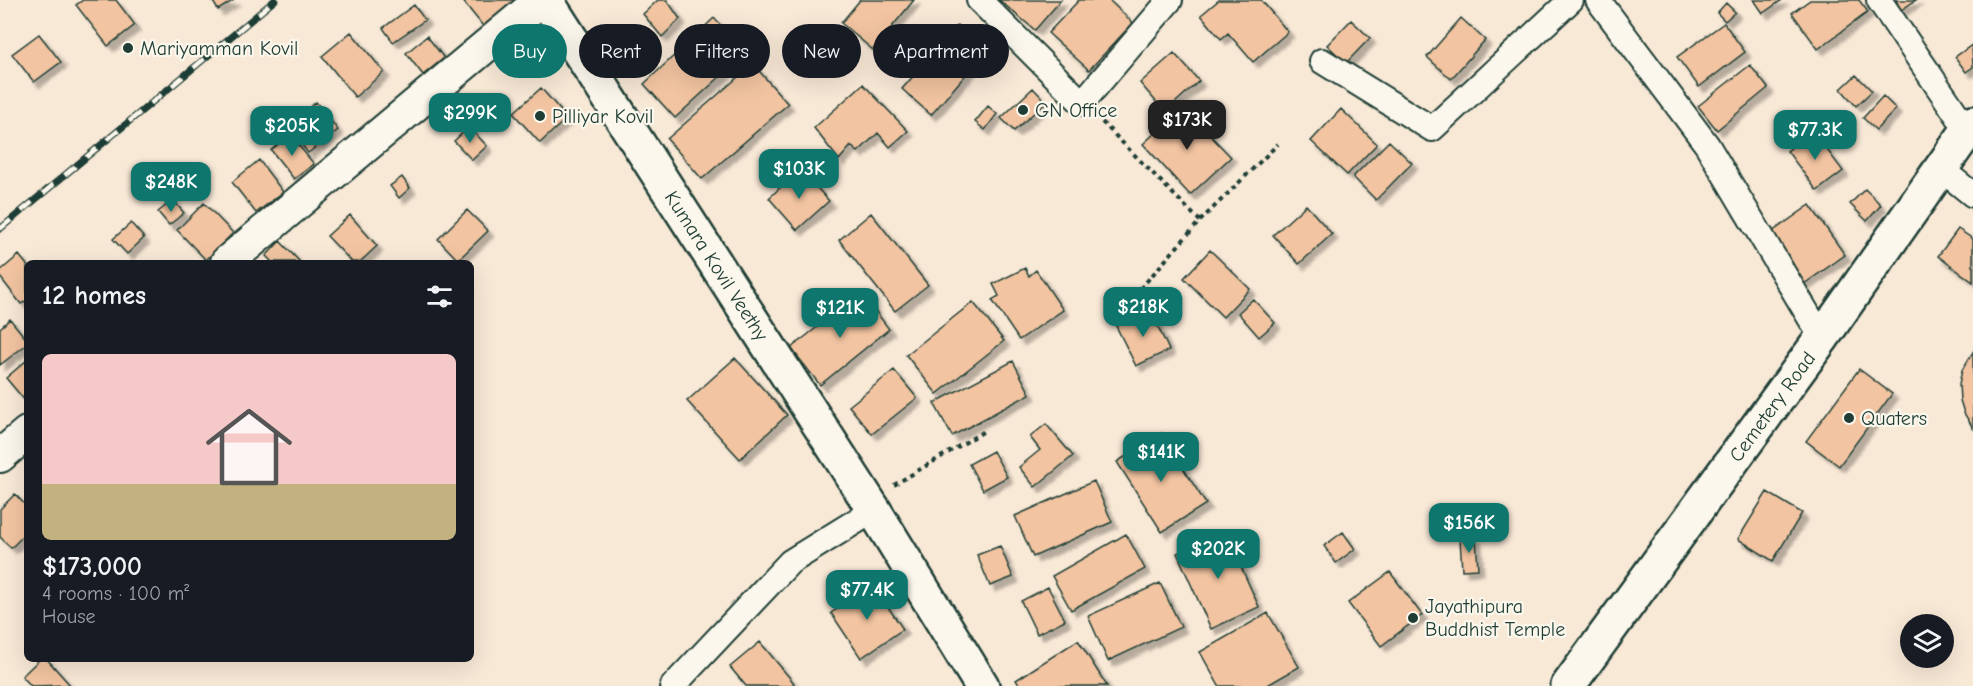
<!DOCTYPE html>
<meta charset="utf-8">
<style>
body{margin:0;font-family:"Comic Neue",sans-serif;background:#242831;color:#f1f3f6;height:100vh;display:flex;flex-direction:column;font-size:22px;white-space:nowrap}
*{box-sizing:border-box;margin:0}
p{font-size:20px;color:#9ea1a6}
.icon{flex:none;width:33px;height:33px;fill:none;stroke:currentColor;stroke-width:2;stroke-linecap:round;stroke-linejoin:round}
.map{position:relative;flex:1;overflow:hidden}
.drawer{position:absolute;left:24px;top:260px;width:450px;height:402px;display:flex;flex-direction:column;background:#171b24;border-radius:9px;box-shadow:0 6px 24px #0002}
.drawer>*{flex:none}
.hud{position:absolute;left:492px;top:24px;width:570px;height:54px;display:flex;gap:12px}
.tools{position:absolute;left:1900px;top:614px;display:grid;gap:12px}
.tools a{display:grid;place-items:center;width:54px;height:54px;border-radius:50%;background:#171b24;box-shadow:0 6px 24px #0002;font-size:30px}
.price{position:absolute;translate:-50% -51px;padding:0 14px;border-radius:12px;background:#0f766e;color:#fff;font-size:20px;line-height:39px;filter:drop-shadow(0 2px 3px #0008)}
.price::after{content:'';position:absolute;left:50%;top:36px;width:18px;height:14px;margin-left:-9px;background:inherit;clip-path:polygon(0 0,100% 0,50% 100%)}
.price.active{background:#222;color:#fff}
ul{padding:0;list-style:none}
li{display:grid;align-content:center;gap:12px;height:318px;padding:0 18px}
li+li{border-top:2px solid #363941}
li span{display:grid;place-items:center;height:186px;border-radius:9px;color:#555}
li>.icon{margin-inline-start:auto}
span .icon{width:108px;height:108px;fill:#fffc;stroke-width:1}
li b{font-size:26px}
h2{display:flex;justify-content:space-between;align-items:center;height:72px;padding:0 18px;font-size:26px}
.tag{padding:0 21px;border-radius:27px;background:#171b24;box-shadow:0 6px 24px #0002;font-size:21px;line-height:54px}
.tag.active{background:#0f766e;color:#fff}
.map>svg:first-child{display:block}
</style>
<div class="map">
<svg width="1973" height="686" viewBox="0 0 1973 686">
<defs>
<filter id="shadow"><feDropShadow dx="5.5" dy="5.5" stdDeviation="1.5" flood-color="#0004"/></filter>
</defs>
<rect width="100%" height="100%" fill="#f8e8d6"/>
<filter id="ink" filterUnits="userSpaceOnUse"><feTurbulence type="fractalNoise" baseFrequency=".0167" numOctaves="2"/><feDisplacementMap in="SourceGraphic" scale="12" xChannelSelector="R" yChannelSelector="G"/><feConvolveMatrix kernelMatrix="1 2 1 2 8 2 1 2 1" color-interpolation-filters="sRGB"/></filter>
<g filter="url(#ink)">
<path fill="#f2c4a1" stroke="#1f3d34" stroke-width="1.5" filter="url(#shadow)" d="M83 0H116L135 25 108 46 76 5Z
M212 0H234L218 10Z
M462 0H516L483 26Z
M658 0H667L680 19 662 37 643 14Z
M860 0H914L873 50 841 23Z
M999 0H1061L1035 30Z
M1079 0H1109L1133 23 1089 70 1048 33Z
M1219 0H1261L1288 32 1253 62 1228 33 1221 39 1201 15Z
M1754 0H1782L1763 13Z
M1810 0H1859L1868 12 1818 49 1792 13Z
M1896 0H1916L1901 10Z
M1726 3 1735 12 1725 21 1717 13Z
M414 5 425 20 393 42 383 28Z
M714 18 746 53 675 118 644 84Z
M1461 18 1485 40 1451 79 1427 57Z
M1351 20 1370 38 1346 63 1327 45Z
M1724 23 1745 52 1699 87 1677 57Z
M958 25 987 50 931 115 902 89Z
M351 32 384 72 355 97 322 56Z
M39 34 61 62 34 82 12 54Z
M427 36 444 58 423 75 406 53Z
M1972 45 1973 67 1966 72 1955 57Z
M1174 53 1199 81 1165 112 1140 83Z
M753 64 788 104 702 179 667 139Z
M1750 65 1768 88 1717 130 1698 106Z
M1856 75 1872 91 1856 106 1841 89Z
M863 84 908 131 890 147 878 133 858 152 851 146 839 160 814 128Z
M541 88 567 118 540 143 513 113Z
M1033 88 1046 102 1014 131 1001 118Z
M1883 96 1896 109 1876 130 1863 118Z
M316 102 338 130 308 153 287 125Z
M988 106 997 114 985 130 975 122Z
M1183 107 1231 157 1190 195 1143 144Z
M1341 109 1377 144 1347 175 1311 141Z
M469 127 487 146 472 160 454 141Z
M1813 131 1843 171 1817 191 1787 151Z
M290 135 314 164 294 179 271 150Z
M1389 141 1412 163 1376 200 1353 177Z
M259 160 283 192 256 213 232 182Z
M800 169 829 201 797 230 769 198Z
M402 177 410 188 399 198 390 186Z
M1865 189 1881 205 1867 221 1850 204Z
M173 200 184 213 169 225 158 212Z
M204 203 233 233 206 260 177 230Z
M1306 205 1332 234 1299 264 1273 235Z
M1810 205 1845 255 1804 284 1769 234Z
M467 210 488 231 458 260 438 239Z
M871 213 928 285 895 311 839 240Z
M350 215 377 246 360 262H352L327 236Z
M131 223 144 238 127 254 113 239Z
M1958 229 1973 239V282L1938 256Z
M280 241 300 262H272L266 256Z
M1210 250 1250 289 1223 317 1184 278Z
M19 255 27 265V300L21 304 0 277V271Z
M1025 268 1029 276 1036 270 1063 310 1019 340 992 300 999 296 993 284Z
M861 292 889 329 820 385 791 348Z
M1253 299 1275 323 1259 337 1238 313Z
M973 302 1004 341 937 394 906 355Z
M1150 310 1169 350 1136 366 1116 326Z
M10 319 27 340V344L0 365V328Z
M1973 352V428L1964 413 1960 400 1959 384 1962 370Z
M735 358 787 415 740 459 687 401Z
M27 360V403L6 378Z
M1013 361 1030 394 952 436 934 403Z
M1859 369 1892 394 1839 466 1806 441Z
M894 370 917 398 872 434 849 406Z
M1046 424 1073 456 1035 487 1019 467 1040 450 1030 437Z
M1161 433 1206 504 1162 532 1117 462Z
M993 451 1007 477 983 490 969 464Z
M1094 481 1112 522 1033 557 1015 516Z
M1767 492 1802 513 1773 561 1738 539Z
M15 494 27 507V532L11 548 0 537V509Z
M1225 531 1259 607 1211 629 1177 553Z
M1343 532 1355 549 1336 563 1324 546Z
M1126 534 1145 569 1071 610 1052 576Z
M1476 538 1478 569 1462 570 1460 539Z
M1000 546 1013 577 990 586 977 555Z
M1390 572 1422 615 1381 646 1348 603Z
M1160 583 1181 627 1108 661 1088 616Z
M873 585 903 629 861 658 831 613Z
M1048 587 1065 620 1037 634 1021 601Z
M1268 613 1299 667 1266 686H1219L1200 652Z
M1078 640 1107 686H1020L1016 680Z
M760 642 794 683 791 686H746L730 667Z
M41 658H46L70 685 31 686 22 676Z"/>
<g fill="none" stroke-linecap="round" stroke-linejoin="round">
<g stroke="#1f3d34" stroke-width="28">
<path id="minor" d="M979 0 1082 103 1170 0
M1598 0 1707 145 1822 338
M1879 0 1968 131
M1322 61 1432 129 1571 0
M1941 169 1973 195
M673 686 790 562 874 510"/>
</g>
<g stroke="#1f3d34" stroke-width="36">
<path id="tertiary" d="M227 262 541 0
M0 456 27 433"/>
</g>
<g stroke="#1f3d34" stroke-width="38">
<g id="secondary">
<path id="s1" d="M546 0 874 510 982 686"/>
<path id="s2" d="M1568 686 1822 338 1973 123"/>
</g>
</g>
<path stroke="#1f3d34" stroke-width="4" stroke-dasharray="4.5 4.5" stroke-linecap="butt" d="M1102 122 1200 221 1116 316
M1200 221 1278 144
M894 485 986 430"/>
<use href="#minor" stroke="#fbf7ec" stroke-width="24"/>
<use href="#tertiary" stroke="#fbf7ec" stroke-width="32"/>
<use href="#secondary" stroke="#fbf7ec" stroke-width="33"/>
<g stroke="#1f3d34" stroke-width="7">
<path id="rail" d="M0 229 275 0"/>
</g>
<use href="#rail" stroke="#fbf7ec" stroke-width="4.5" stroke-dasharray="14" stroke-linecap="butt"/>
</g>
</g>
<g fill="#1f3d34" stroke="#fbf7ec" stroke-width="2">
<circle cx="128" cy="48" r="6"/>
<circle cx="1023" cy="110" r="6"/>
<circle cx="540" cy="116" r="6"/>
<circle cx="1849" cy="418" r="6"/>
<circle cx="1413" cy="618" r="6"/>
</g>
<g text-anchor="middle" dominant-baseline="central" stroke-width="4.5" stroke-linejoin="round" paint-order="stroke">
<g font-size="20" fill="#1f3d34" stroke="#fbf7ec" text-anchor="start">
<text x="140" y="48">Mariyamman Kovil</text>
<text x="1035" y="110">GN Office</text>
<text x="552" y="116">Pilliyar Kovil</text>
<text x="1861" y="418">Quaters</text>
<text x="1425" y="606">Jayathipura<tspan x="1425" dy="23">Buddhist Temple</tspan></text>
</g>
<g font-size="20" fill="#1f3d34" stroke="#fbf7ec">
<text stroke="none"><textPath href="#s1" startOffset="316">Kumara Kovil Veethy</textPath></text>
<text stroke="none"><textPath href="#s2" startOffset="346">Cemetery Road</textPath></text>
</g>
</g>
</svg>
<div class="tools">
<a><svg class="icon" aria-label="layers" viewBox="0 0 24 24"><path d="M12 4l9 5-9 5-9-5zM3 14l9 5 9-5"/></svg></a>
</div>
<b class="price" style="left:470px;top:144px">$299K</b>
<b class="price active" style="left:1187px;top:151px">$173K</b>
<b class="price" style="left:292px;top:157px">$205K</b>
<b class="price" style="left:1815px;top:161px">$77.3K</b>
<b class="price" style="left:799px;top:200px">$103K</b>
<b class="price" style="left:171px;top:213px">$248K</b>
<b class="price" style="left:1143px;top:338px">$218K</b>
<b class="price" style="left:840px;top:339px">$121K</b>
<b class="price" style="left:1161px;top:483px">$141K</b>
<b class="price" style="left:1469px;top:554px">$156K</b>
<b class="price" style="left:1218px;top:580px">$202K</b>
<b class="price" style="left:867px;top:621px">$77.4K</b>
<div class="hud">
<a class="tag active">Buy</a>
<a class="tag">Rent</a>
<a class="tag">Filters</a>
<a class="tag">New</a>
<a class="tag">Apartment</a>
</div>
<section class="drawer">
<h2>12 homes<svg class="icon" aria-label="filters" viewBox="0 0 24 24"><path d="M4 7h16M4 17h16"/><circle cx="9" cy="7" r="2"/><circle cx="15" cy="17" r="2"/></svg></h2>
<ul>
<li><span style="background:linear-gradient(#f6c9c9 70%,#c2b280 0)"><svg class="icon" aria-label="home" viewBox="0 0 24 24"><path d="M3 11l9-7 9 7M6 9v11h12V9"/></svg></span><div><b>$173,000</b><p>4 rooms · 100 m²</p><p>House</p></div></li>
</ul>
</section>
</div>
